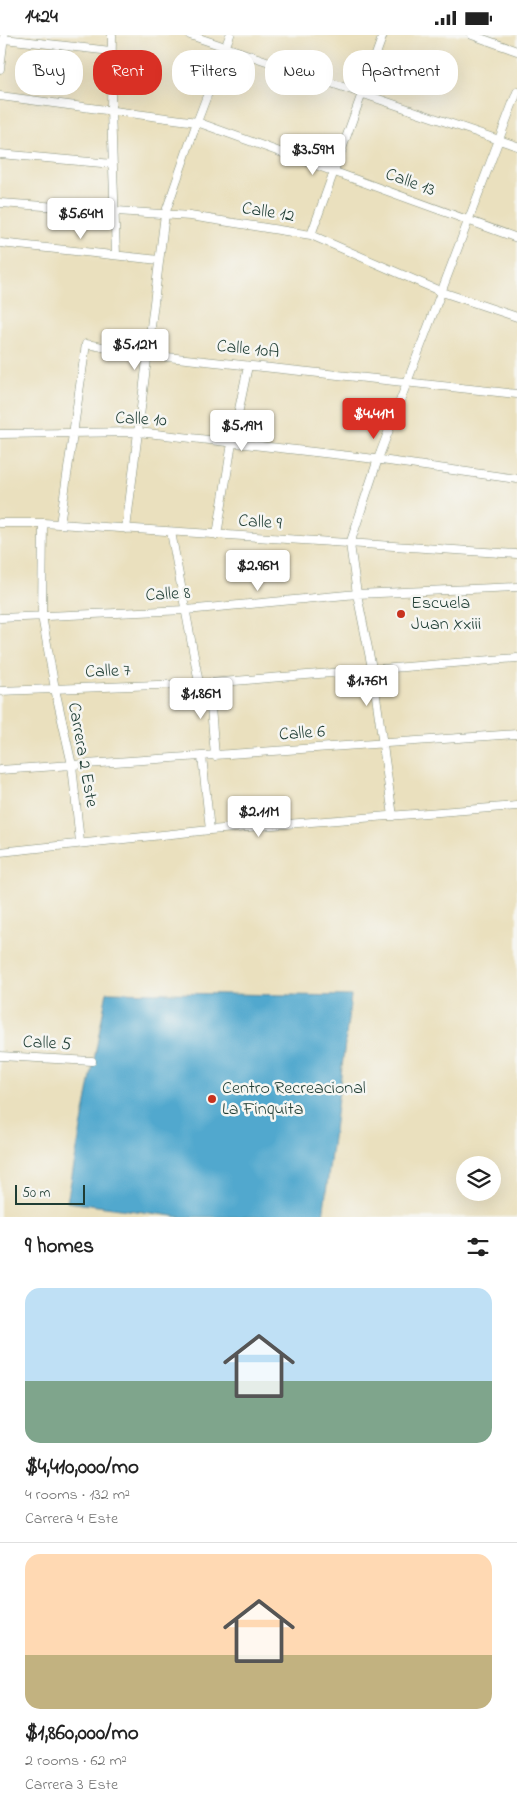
<!DOCTYPE html>
<meta charset="utf-8">
<style>
body{margin:0;font-family:"Indie Flower",sans-serif;background:#f6f6f6;color:#222;height:100vh;display:flex;flex-direction:column;font-size:19px;white-space:nowrap}
*{box-sizing:border-box;margin:0}
p{font-size:16px;color:#767676}
.icon{flex:none;width:28px;height:28px;fill:none;stroke:currentColor;stroke-width:2;stroke-linecap:round;stroke-linejoin:round}
.map{position:relative;height:1182px;overflow:hidden}
.drawer{display:flex;flex-direction:column;background:#fff;flex:1}
.drawer>*{flex:none}
.top-card{position:absolute;left:15px;top:15px;width:488px;height:45px;display:flex;gap:10px}
.fabs{position:absolute;left:456px;top:1121px;display:grid;gap:10px}
.fabs a{display:grid;place-items:center;width:45px;height:45px;border-radius:50%;background:#fff;box-shadow:0 5px 20px #0002;font-size:25px}
.scale{position:absolute;left:15px;bottom:12px;width:70px;box-sizing:border-box;padding-left:5px;border:2px solid #1f3d34;border-top:0;font-size:14px;line-height:18px;white-space:nowrap;color:#1f3d34;-webkit-text-stroke:4px #f6f6f2;paint-order:stroke}
.price{position:absolute;translate:-50% -42px;padding:0 11px;border-radius:5px;background:#fff;color:#222;font-size:16px;line-height:32px;filter:drop-shadow(0 1px 2px #0008)}
.price::after{content:'';position:absolute;left:50%;top:30px;width:15px;height:11px;margin-left:-8px;background:inherit;clip-path:polygon(0 0,100% 0,50% 100%)}
.price.on{background:#d93025;color:#fff}
ul{padding:0;list-style:none}
li{display:grid;align-content:center;gap:10px;height:265px;padding:0 25px}
li+li{border-top:1px solid #e0e0e0}
li span{display:grid;place-items:center;height:155px;border-radius:15px;color:#555}
li>.icon{margin-inline-start:auto}
span .icon{width:90px;height:90px;fill:#fffc;stroke-width:1}
li b{font-size:21px}
h2{display:flex;justify-content:space-between;align-items:center;height:60px;padding:0 25px;font-size:21px}
.pill{padding:0 18px;border-radius:20px;background:#fff;box-shadow:0 5px 20px #0002;font-size:18px;line-height:45px}
.pill.on{background:#d93025;color:#fff}
.status{display:flex;justify-content:space-between;align-items:center;height:35px;padding:0 25px;background:#fff;direction:ltr}
.status svg{height:14px;fill:currentColor}
.map>svg:first-child{display:block}
</style>
<div class="status"><b>14:24</b><svg viewBox="0 0 49 12"><path d="M0 12V9h3v3zM5 12V6h3v6zM10 12V3h3v9zM15 12V0h3v12zM26 1h20v11H26zM47 4h2v5h-2z"/></svg></div>
<div class="map">
<svg width="517" height="1182" viewBox="0 0 517 1182">
<rect width="100%" height="100%" fill="#f6f6f2"/>
<filter id="ink" filterUnits="userSpaceOnUse"><feTurbulence type="fractalNoise" baseFrequency=".02" numOctaves="2"/><feDisplacementMap in="SourceGraphic" scale="10" xChannelSelector="R" yChannelSelector="G"/><feConvolveMatrix kernelMatrix="1 2 1 2 8 2 1 2 1" color-interpolation-filters="sRGB"/></filter>
<filter id="wash" filterUnits="userSpaceOnUse"><feTurbulence type="fractalNoise" baseFrequency=".0096" numOctaves="4" result="noise"/><feDisplacementMap in="SourceGraphic" scale="20" xChannelSelector="R" yChannelSelector="G"/><feGaussianBlur stdDeviation="1.12" result="paint"/><feColorMatrix in="noise" values="0 0 0 0 0 0 0 0 0 0 0 0 0 0 0 0 0 1.4 0 .05"/><feComposite in="paint" operator="in"/></filter>
<g filter="url(#wash)">
<rect width="100%" height="100%" fill="#eae0be"/>
<path fill="#51a8ce" stroke="#387281" d="M107 957 351 961 323 1182H181L67 1167Z"/>
</g>
<g filter="url(#ink)">
<g fill="none" stroke-linecap="round" stroke-linejoin="round">
<g stroke="#848e79" stroke-width="9">
<path id="street" d="M112 0 111 75 116 220
M190 0 517 111
M472 0 517 16
M4 4 111 16
M0 34 4 1
M0 61 197 87 517 203
M0 119 113 129
M0 168 190 181 311 200 442 257 517 282
M311 200 383 0
M0 208 159 225
M0 399 138 397 367 423 517 444
M0 488H43L517 519
M43 488 42 581 55 654 72 730 80 807
M60 489 86 309 148 320 517 359
M126 494 165 179 197 87 230 0
M171 497 199 648
M217 500 232 408 248 331
M0 583 186 575 357 559 517 552
M209 648 215 721
M0 656 209 648 517 623
M202 721 210 795
M0 735 517 699
M393 781 372 633 357 559 350 509 378 424 517 57
M0 817 210 795 517 771
M0 1021 92 1026"/>
</g>
<use href="#street" stroke="#fff" stroke-width="8"/>
</g>
</g>
<g fill="#c8321e" stroke="#f6f6f2" stroke-width="2">
<circle cx="401" cy="579" r="5"/>
<circle cx="212" cy="1064" r="5"/>
</g>
<g text-anchor="middle" dominant-baseline="central" stroke-width="5" stroke-linejoin="round" paint-order="stroke">
<g font-size="18" fill="#1f3d34" stroke="#f6f6f2">
<text transform="translate(410 148) rotate(20)">Calle 13</text>
<text transform="translate(268 178) rotate(9)">Calle 12</text>
<text transform="translate(248 315) rotate(6)">Calle 10A</text>
<text transform="translate(141 385) rotate(3)">Calle 10</text>
<text transform="translate(260 488) rotate(4)">Calle 9</text>
<text transform="translate(168 560) rotate(-3)">Calle 8</text>
<text transform="translate(108 637) rotate(-2)">Calle 7</text>
<text transform="translate(302 699) rotate(-4)">Calle 6</text>
<text transform="translate(82 720) rotate(80)">Carrera 2 Este</text>
<text transform="translate(47 1009) rotate(3)">Calle 5</text>
</g>
<g font-size="18" fill="#1f3d34" stroke="#f6f6f2" text-anchor="start">
<text x="411" y="569">Escuela<tspan x="411" dy="21">Juan Xxiii</tspan></text>
<text x="222" y="1054">Centro Recreacional<tspan x="222" dy="21">La Finquita</tspan></text>
</g>
</g>
</svg>
<div class="fabs">
<a><svg class="icon" aria-label="layers" viewBox="0 0 24 24"><path d="M12 4l9 5-9 5-9-5zM3 14l9 5 9-5"/></svg></a>
</div>
<div class="scale">50 m</div>
<b class="price" style="left:313px;top:141px">$3.59M</b>
<b class="price" style="left:81px;top:205px">$5.64M</b>
<b class="price" style="left:135px;top:336px">$5.12M</b>
<b class="price on" style="left:374px;top:405px">$4.41M</b>
<b class="price" style="left:242px;top:417px">$5.19M</b>
<b class="price" style="left:258px;top:557px">$2.96M</b>
<b class="price" style="left:367px;top:672px">$1.76M</b>
<b class="price" style="left:201px;top:685px">$1.86M</b>
<b class="price" style="left:259px;top:803px">$2.11M</b>
<div class="top-card">
<a class="pill">Buy</a>
<a class="pill on">Rent</a>
<a class="pill">Filters</a>
<a class="pill">New</a>
<a class="pill">Apartment</a>
</div>
</div>
<section class="drawer">
<h2>9 homes<svg class="icon" aria-label="filters" viewBox="0 0 24 24"><path d="M4 7h16M4 17h16"/><circle cx="9" cy="7" r="2"/><circle cx="15" cy="17" r="2"/></svg></h2>
<ul>
<li><span style="background:linear-gradient(#bfe0f5 60%,#7fa58c 0)"><svg class="icon" aria-label="home" viewBox="0 0 24 24"><path d="M3 11l9-7 9 7M6 9v11h12V9"/></svg></span><div><b>$4,410,000/mo</b><p>4 rooms · 132 m²</p><p>Carrera 4 Este</p></div></li>
<li><span style="background:linear-gradient(#ffd9b3 65%,#c2b280 0)"><svg class="icon" aria-label="home" viewBox="0 0 24 24"><path d="M3 11l9-7 9 7M6 9v11h12V9"/></svg></span><div><b>$1,860,000/mo</b><p>2 rooms · 62 m²</p><p>Carrera 3 Este</p></div></li>
</ul>
</section>
